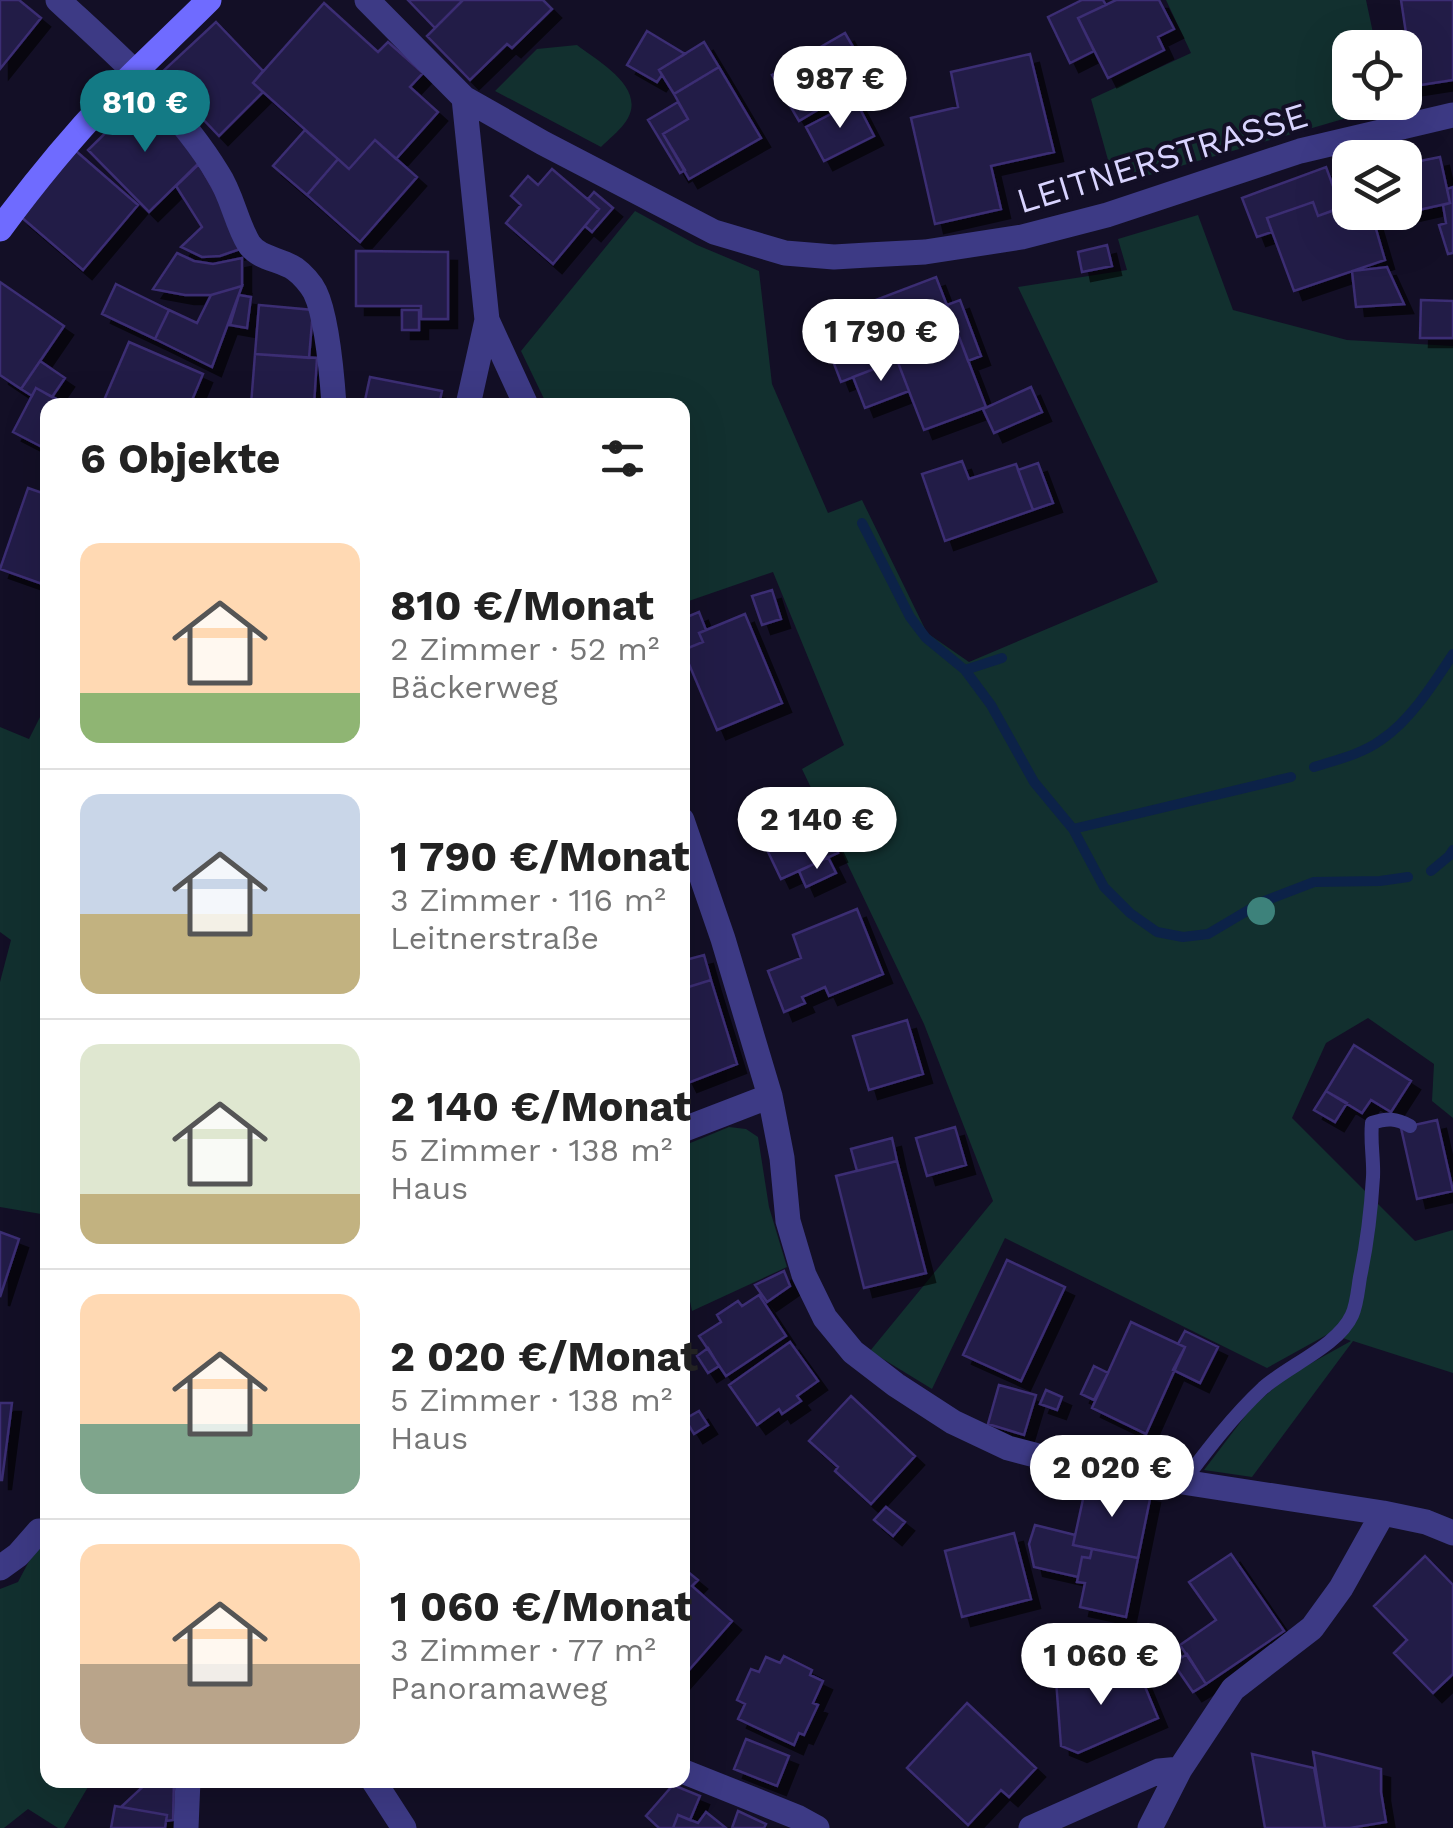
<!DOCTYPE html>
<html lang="de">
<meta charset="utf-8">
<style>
body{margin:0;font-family:"Work Sans",sans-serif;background:#f2f2f2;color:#222;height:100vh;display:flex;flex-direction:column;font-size:38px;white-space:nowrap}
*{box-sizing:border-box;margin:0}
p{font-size:32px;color:#767676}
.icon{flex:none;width:55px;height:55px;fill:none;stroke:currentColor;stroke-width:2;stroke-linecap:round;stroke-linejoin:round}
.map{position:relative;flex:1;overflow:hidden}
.drawer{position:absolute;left:40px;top:398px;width:650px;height:1390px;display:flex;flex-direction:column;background:#fff;border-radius:20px;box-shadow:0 10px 40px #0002}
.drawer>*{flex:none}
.buttons{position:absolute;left:1332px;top:30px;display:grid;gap:20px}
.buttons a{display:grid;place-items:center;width:90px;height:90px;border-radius:20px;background:#fff;box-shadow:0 10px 40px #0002;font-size:50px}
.price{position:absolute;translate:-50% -85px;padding:0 22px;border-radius:35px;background:#fff;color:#222;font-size:32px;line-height:65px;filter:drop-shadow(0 2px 5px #0008)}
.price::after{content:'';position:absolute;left:50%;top:60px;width:30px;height:22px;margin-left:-15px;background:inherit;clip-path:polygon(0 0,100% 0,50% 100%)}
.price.current{background:#137a85;color:#fff}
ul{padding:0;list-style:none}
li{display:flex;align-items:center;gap:30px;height:250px;padding:0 40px}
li+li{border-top:2px solid #e0e0e0}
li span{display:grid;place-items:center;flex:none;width:280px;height:200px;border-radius:20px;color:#555}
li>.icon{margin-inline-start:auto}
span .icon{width:120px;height:120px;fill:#fffc;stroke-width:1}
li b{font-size:42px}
h2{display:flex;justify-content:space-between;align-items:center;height:120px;padding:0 40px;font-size:42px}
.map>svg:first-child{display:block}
</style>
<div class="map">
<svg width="1453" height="1828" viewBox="0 0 1453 1828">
<defs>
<filter id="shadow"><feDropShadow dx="9" dy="9" stdDeviation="0" flood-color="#0009"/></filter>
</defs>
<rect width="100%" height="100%" fill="#130f26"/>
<path fill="#12302f" d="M1166 0H1366L1376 47 1350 48V102L1387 103 1388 106 1115 185 1091 99 1191 53Z
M577 45C599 62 651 90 624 124 618 132 609 139 601 147L495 91 537 49Z
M635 211 697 245 759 271 772 384 828 513 862 500 927 633 969 662 1158 582 1018 287 1127 270 1118 239 1198 215 1233 310 1347 340 1453 346V1118L1432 1101 1434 1064 1368 1018 1326 1043 1292 1118 1415 1241 1453 1230V1373L1353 1341 1252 1477 1204 1470 1252 1407 1288 1376 1351 1341 1330 1333 1267 1368 1005 1238 932 1389 870 1351 993 1201 924 1024 802 769 844 745 773 572 683 603 682 405H547L521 351Z
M47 703V1215L0 1207V982L11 940 0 932V727L29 739Z
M729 1127 746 1129 758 1137 769 1207 787 1267 692 1311 683 1268V1146Z
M47 1543 48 1780H92L64 1828H58L28 1809 4 1828H0V1589L18 1582 36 1548Z"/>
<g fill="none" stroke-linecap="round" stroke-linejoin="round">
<path stroke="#0c2248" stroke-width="10" d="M862 523 910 617 926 638 965 670 991 705 1034 782 1073 829 1104 887 1130 913 1157 932 1183 937 1208 934 1262 902 1314 882 1380 881 1408 877
M965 670 1002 658
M1314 767C1336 760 1362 754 1381 740 1410 721 1434 683 1453 654
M1073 829 1291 777
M1431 871 1449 856 1453 850"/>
</g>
<path fill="#241b47" stroke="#3b2d73" stroke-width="2.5" filter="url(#shadow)" d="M0 0H19L41 18 0 69Z
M408 0H463L435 28Z
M463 0H543L552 9 512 48 507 44 470 80 427 36Z
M1082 0H1103L1106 5 1078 18 1094 51 1070 63 1048 17Z
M1116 0H1159L1174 29 1158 37 1164 50 1108 78 1078 18Z
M1401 0H1453V80L1414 86Z
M324 3 378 52 388 42 423 73 410 87 438 112 396 159 375 140 349 169 253 83Z
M216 22 263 71 253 83 263 92 219 136 160 74Z
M647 31 685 54 659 70 662 75 657 82 627 65Z
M845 33 871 78 799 121 772 75Z
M704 42 719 67 674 94 659 70Z
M1030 54 1054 152 991 166 1001 209 935 224 911 118 958 107 951 72Z
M719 67 761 138 689 179 663 134 688 119 674 94Z
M141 98 202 160 149 212 88 150Z
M856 101 874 136 824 161 806 127Z
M678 102 688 119 663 134 685 170 680 173 648 120Z
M305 130 338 159 307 195 273 166Z
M375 140 417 177 360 242 307 195 338 159 349 169Z
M76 151 138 205 83 270 20 216Z
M1440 157 1450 203 1396 215 1395 212H1405V164Z
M199 164 246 247 220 256 202 257 181 247 202 227 176 186Z
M1326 167 1341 208 1318 216 1313 202 1267 218 1272 232 1257 237 1242 198Z
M552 169 599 209 553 264 506 223 521 205 511 196 528 176 538 185Z
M1453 187V253L1448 254 1439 225 1446 223 1443 205 1450 203 1447 189Z
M594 192 613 208 592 232 585 226 599 209 588 199Z
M1313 202 1318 216 1350 204V212H1371L1385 260 1294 291 1267 218Z
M1107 245 1112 266 1082 272 1078 252Z
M356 251 448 252V319H421V306H356Z
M177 253 194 261 213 264 242 258V286L211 295H185L153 289Z
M1387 267 1404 304 1356 307 1352 271Z
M936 277 986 407 924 430 897 360 841 382 818 322Z
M0 282 64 326 21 389 0 375Z
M116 284 169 310 155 339 102 314Z
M242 286 212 367 155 339 169 310 197 323 211 295Z
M239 295 251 297 247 328 230 325Z
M960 300 981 356 968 361 947 305Z
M1421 300 1453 301V338H1420Z
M259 305 313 310 309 358 255 354Z
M402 310H419V330H402Z
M129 342 203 374 190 405H102Z
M255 354 317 358 314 405H251Z
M897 360 909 391 865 408 853 377Z
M40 361 65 378 52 397 36 388 32 396 21 389Z
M370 377 442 391 439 405H364Z
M1031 387 1042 412 994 433 983 409Z
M36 388 68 405H48L46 449 13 432Z
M962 461 969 479 1016 464 1033 510 945 541 922 474Z
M1038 463 1053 503 1033 510 1018 470Z
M28 488 48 495V586L0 569Z
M772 590 781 619 762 625 752 596Z
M699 612 706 630 699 633 703 642 683 650 686 658 682 660V619Z
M745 614 782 703 717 730 683 650 703 642 699 633Z
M808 789 838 853 781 879 751 816Z
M828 857 836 873 806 887 799 871Z
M857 909 883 974 829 996 825 987 802 997 805 1003 784 1012 768 971 801 958 793 935Z
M704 955 711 980 682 989V961Z
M711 980 737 1064 688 1083 682 1071V989Z
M907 1020 923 1074 869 1090 853 1036Z
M1354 1045 1411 1081 1391 1112 1371 1100 1362 1113 1326 1091Z
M1326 1091 1347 1103 1335 1122 1314 1110Z
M1437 1120 1453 1191 1417 1199 1401 1128Z
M955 1127 966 1165 927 1176 916 1138Z
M892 1138 897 1161 857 1171 851 1149Z
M897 1161 926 1273 864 1288 836 1176Z
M0 1232 19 1239 0 1297Z
M1007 1260 1065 1287 1021 1381 963 1355Z
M784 1271 790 1286 767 1302 755 1285Z
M759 1295 786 1336 726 1376 699 1336 721 1322 717 1315 738 1301 742 1306Z
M1131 1322 1185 1347 1146 1434 1092 1408Z
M1185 1331 1218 1347 1200 1383 1173 1370 1185 1347 1178 1344Z
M790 1342 818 1381 797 1396 801 1401 782 1414 779 1409 757 1425 729 1385Z
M708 1348 719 1366 708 1373 697 1356Z
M1094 1366 1108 1373 1094 1400 1081 1394Z
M999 1385 1036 1395 1024 1435 988 1424Z
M1046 1390 1062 1397 1057 1410 1040 1404Z
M851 1396 915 1456 871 1504 835 1471 838 1467 809 1441Z
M0 1403H12L2 1480H0Z
M699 1411 708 1425 694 1434 685 1419Z
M1087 1481 1151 1494 1138 1558 1073 1545Z
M886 1507 905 1522 893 1536 874 1520Z
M1035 1525 1075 1535 1073 1545 1092 1549 1090 1558 1082 1557 1078 1577 1034 1567 1029 1544Z
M1014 1533 1031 1599 962 1617 945 1551Z
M1092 1549 1138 1558 1126 1617 1080 1607 1085 1583 1077 1582 1082 1557 1090 1558Z
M1231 1554 1284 1631 1206 1684 1180 1645 1216 1620 1189 1582Z
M1425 1556 1453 1585V1674L1433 1693 1394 1653 1407 1640 1374 1606Z
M682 1567 698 1580 692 1586 732 1621 682 1678Z
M1187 1654 1206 1684 1193 1692 1173 1663Z
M784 1656 812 1670 810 1675 823 1681 813 1703 818 1705 804 1735 799 1733 794 1745 738 1719 745 1704 737 1700 751 1669 759 1672 766 1657 780 1663Z
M1124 1671 1141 1677 1158 1718 1078 1753 1061 1746 1056 1680Z
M967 1703 1036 1768 1009 1797 1001 1790 968 1825 907 1768Z
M746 1739 789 1756 777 1786 734 1769Z
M1313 1752 1381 1769V1792L1386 1822 1350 1828H1325Z
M1252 1754 1314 1768 1325 1828H1265Z
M150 1780H174L173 1820 166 1821 167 1815 121 1807Z
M673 1785 700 1796 690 1820 678 1815 673 1828H659L646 1816Z
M115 1806 167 1815 165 1828H111Z
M738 1811 766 1824 764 1828H732Z
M706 1812 726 1828H673L678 1815 698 1823Z"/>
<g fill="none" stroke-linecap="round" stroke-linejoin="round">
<path stroke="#3d3a85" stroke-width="14" d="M1183 1482C1208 1449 1233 1416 1263 1388 1289 1365 1338 1346 1352 1315 1357 1304 1358 1289 1360 1277 1367 1244 1371 1211 1373 1177 1374 1159 1370 1142 1372 1123 1387 1118 1396 1118 1410 1126"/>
<path stroke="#3d3a85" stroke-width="25" d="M58 0C115 53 177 106 218 174 232 195 236 223 249 244 259 259 281 259 295 269 302 274 311 284 315 292 327 317 332 376 334 405
M367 0 464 98 543 143 714 232 785 253 834 257 868 255 925 252 1022 237 1107 215 1300 151 1453 115
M464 98 487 320 526 405
M468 405 487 320
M682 820 723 939 770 1096 782 1158 788 1221 804 1275 825 1318 853 1352 896 1385 953 1422 1008 1448 1073 1465 1383 1513 1426 1522 1453 1533
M682 1130 770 1096
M0 1568 18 1555 39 1531H48
M682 1771 797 1817 817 1828
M373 1780 404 1828
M186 1828 188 1780
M1031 1828 1159 1771 1180 1769 1233 1689 1312 1628 1341 1588 1383 1513
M1150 1828 1180 1769"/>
<path stroke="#6f6bff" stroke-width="25" d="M0 229C34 183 70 139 109 98 142 64 176 33 209 0"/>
</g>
<circle fill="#3d827b" cx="1261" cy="911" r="14"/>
<g text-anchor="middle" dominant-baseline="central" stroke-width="8" stroke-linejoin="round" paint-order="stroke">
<g font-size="35" fill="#d9d4ff" stroke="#130f26">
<text transform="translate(1162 158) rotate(-17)">LEITNERSTRASSE</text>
</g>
</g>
</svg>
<div class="buttons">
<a><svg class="icon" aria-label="locate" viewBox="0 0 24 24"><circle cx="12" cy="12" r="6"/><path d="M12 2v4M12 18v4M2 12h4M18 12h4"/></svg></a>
<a><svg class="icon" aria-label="layers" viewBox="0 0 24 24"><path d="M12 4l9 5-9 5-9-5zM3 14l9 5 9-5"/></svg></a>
</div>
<b class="price" style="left:840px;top:131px">987 €</b>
<b class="price current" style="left:145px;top:155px">810 €</b>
<b class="price" style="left:881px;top:384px">1 790 €</b>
<b class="price" style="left:817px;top:872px">2 140 €</b>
<b class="price" style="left:1112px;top:1520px">2 020 €</b>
<b class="price" style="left:1101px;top:1708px">1 060 €</b>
<section class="drawer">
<h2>6 Objekte<svg class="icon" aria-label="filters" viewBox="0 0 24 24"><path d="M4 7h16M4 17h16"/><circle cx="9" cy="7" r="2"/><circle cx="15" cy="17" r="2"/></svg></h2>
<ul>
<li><span style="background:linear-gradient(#ffd9b3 75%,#8fb573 0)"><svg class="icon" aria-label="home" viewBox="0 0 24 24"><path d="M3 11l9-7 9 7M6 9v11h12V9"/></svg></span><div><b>810 €/Monat</b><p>2 Zimmer · 52 m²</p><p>Bäckerweg</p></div></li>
<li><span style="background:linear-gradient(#c9d6e8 60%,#c2b280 0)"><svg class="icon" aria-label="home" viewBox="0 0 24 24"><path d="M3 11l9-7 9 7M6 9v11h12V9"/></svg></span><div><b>1 790 €/Monat</b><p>3 Zimmer · 116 m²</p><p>Leitnerstraße</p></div></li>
<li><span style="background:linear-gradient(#dfe7d0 75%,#c2b280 0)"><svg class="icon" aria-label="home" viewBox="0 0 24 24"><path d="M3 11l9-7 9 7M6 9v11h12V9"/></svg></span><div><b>2 140 €/Monat</b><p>5 Zimmer · 138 m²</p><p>Haus</p></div></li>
<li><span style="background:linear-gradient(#ffd9b3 65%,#7fa58c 0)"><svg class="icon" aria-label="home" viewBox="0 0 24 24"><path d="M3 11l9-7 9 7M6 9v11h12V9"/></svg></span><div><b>2 020 €/Monat</b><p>5 Zimmer · 138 m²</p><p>Haus</p></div></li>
<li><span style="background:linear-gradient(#ffd9b3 60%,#b9a48a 0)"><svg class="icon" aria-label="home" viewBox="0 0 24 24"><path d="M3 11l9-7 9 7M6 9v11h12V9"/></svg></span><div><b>1 060 €/Monat</b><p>3 Zimmer · 77 m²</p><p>Panoramaweg</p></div></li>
</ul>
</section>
</div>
